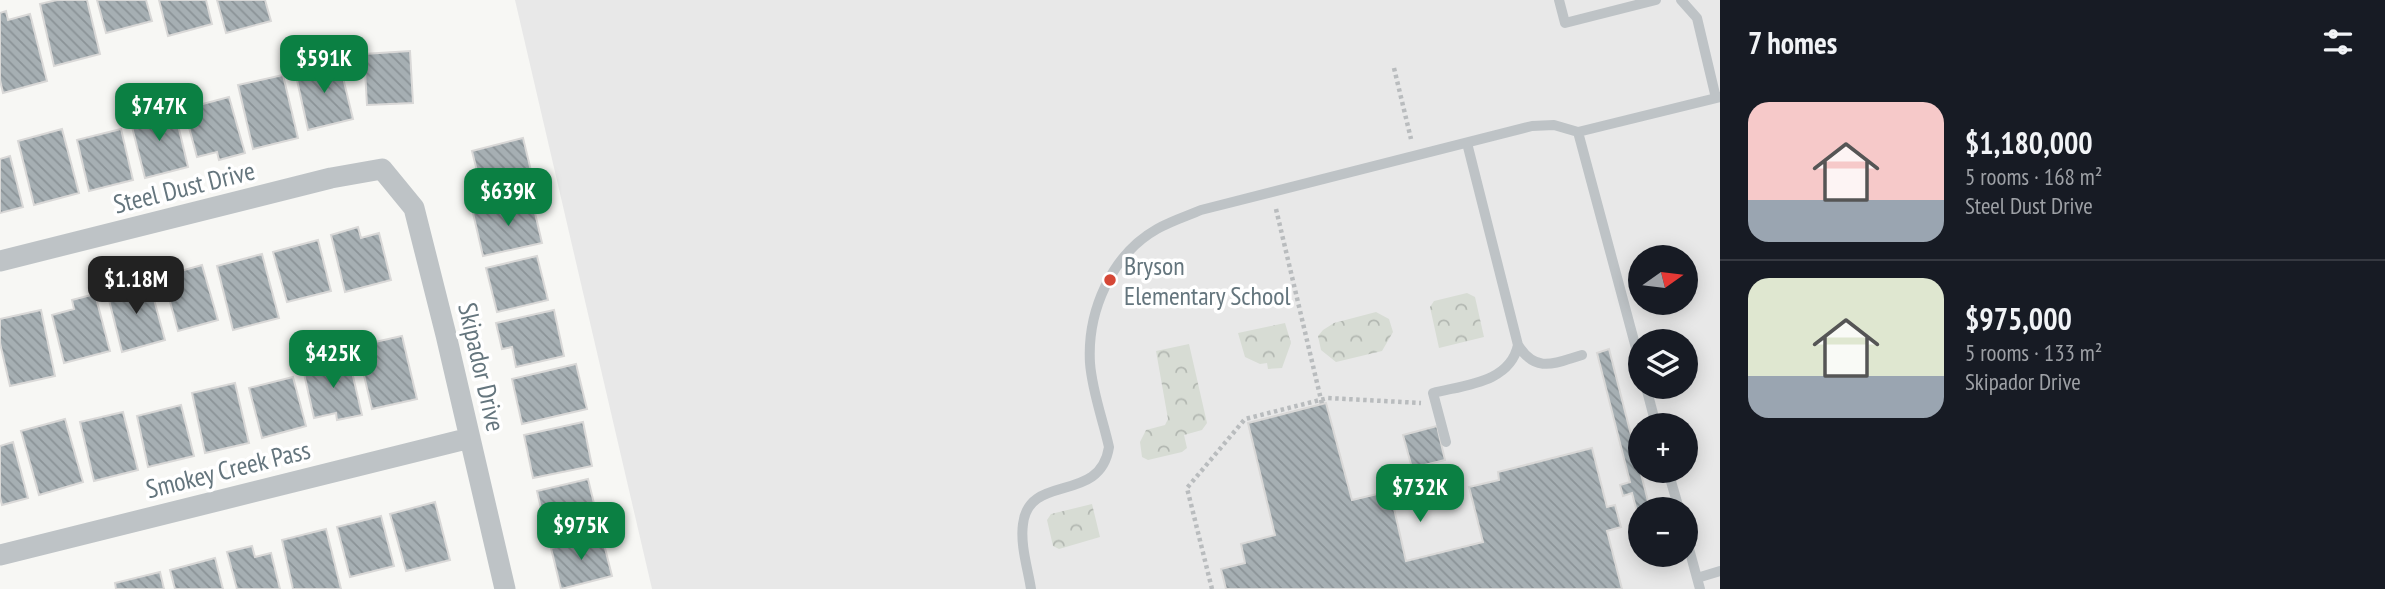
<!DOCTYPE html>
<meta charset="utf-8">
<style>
body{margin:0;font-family:"PT Sans Narrow",sans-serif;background:#20242c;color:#f1f3f6;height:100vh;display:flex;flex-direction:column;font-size:26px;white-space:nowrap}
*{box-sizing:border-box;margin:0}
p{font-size:23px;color:#9ea1a6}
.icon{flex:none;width:38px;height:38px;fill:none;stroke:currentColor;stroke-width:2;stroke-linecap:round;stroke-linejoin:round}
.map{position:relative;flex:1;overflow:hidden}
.side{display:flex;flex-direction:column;background:#171b24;width:665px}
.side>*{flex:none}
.needle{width:46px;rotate:76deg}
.buttons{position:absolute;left:1628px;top:245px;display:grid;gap:14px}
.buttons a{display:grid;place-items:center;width:70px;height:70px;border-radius:50%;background:#171b24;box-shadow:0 4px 18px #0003;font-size:35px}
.price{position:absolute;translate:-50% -60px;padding:0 16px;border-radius:14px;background:#0b8043;color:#fff;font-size:23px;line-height:46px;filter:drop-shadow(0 2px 4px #0008)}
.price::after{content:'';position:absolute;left:50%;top:42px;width:21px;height:16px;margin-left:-10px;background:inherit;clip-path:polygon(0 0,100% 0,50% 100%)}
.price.current{background:#222;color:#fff}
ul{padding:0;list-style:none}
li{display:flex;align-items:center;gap:21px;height:175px;padding:0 28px}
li+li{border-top:2px solid #363941}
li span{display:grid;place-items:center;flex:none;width:196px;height:140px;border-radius:21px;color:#555}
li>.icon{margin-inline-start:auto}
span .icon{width:84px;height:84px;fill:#fffc;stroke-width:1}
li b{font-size:30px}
h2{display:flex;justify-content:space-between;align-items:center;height:84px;padding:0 28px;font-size:30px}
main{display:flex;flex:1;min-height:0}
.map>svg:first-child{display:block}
</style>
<main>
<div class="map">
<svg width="1720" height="589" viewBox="0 0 1720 589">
<defs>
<pattern id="forest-crowns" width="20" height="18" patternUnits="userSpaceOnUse" patternTransform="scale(1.75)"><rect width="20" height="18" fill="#d7dcd4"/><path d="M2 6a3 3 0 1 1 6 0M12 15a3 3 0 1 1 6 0" fill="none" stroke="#b2b7b1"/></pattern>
<pattern id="building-back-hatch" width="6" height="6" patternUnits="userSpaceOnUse" patternTransform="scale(1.75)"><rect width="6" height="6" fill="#a6afb3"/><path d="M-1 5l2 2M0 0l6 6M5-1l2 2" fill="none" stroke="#8b9397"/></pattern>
</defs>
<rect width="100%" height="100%" fill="#f7f7f4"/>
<path fill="#e8e8e8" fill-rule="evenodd" d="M515 0H1720V589H652ZM1640 257H1685V303H1640ZM1640 341H1685V387H1640ZM1640 425H1685V471H1640ZM1640 509H1685V555H1640Z"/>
<path fill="url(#forest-crowns)" d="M1467 293 1475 297 1484 337 1439 348 1430 307 1434 301Z
M1376 312 1389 319 1393 332 1382 351 1336 362 1321 350 1318 336 1323 330 1334 323Z
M1285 323 1291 343 1282 368 1268 369 1267 363 1260 364 1245 357 1238 333Z
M1189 344 1207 423 1202 430 1184 435 1187 448 1182 452 1148 460 1142 457 1140 442 1146 430 1165 425 1168 419 1156 351Z
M1092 504 1100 537 1059 549 1053 546 1047 520 1051 514Z"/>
<path fill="url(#building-back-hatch)" stroke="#d9d8d7" stroke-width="2" d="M57 0H87L100 54 54 66 40 4Z
M97 0H146L152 21 106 33Z
M159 0H206L212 24 168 36Z
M217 0H265L271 21 226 33Z
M6 11 8 20 30 14 47 81 3 93 0 80V13Z
M410 51 413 103 367 105 364 54Z
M339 61 353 119 308 130 295 71Z
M283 75 298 138 253 149 238 85Z
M229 97 245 153 219 160 217 152 197 157 184 109Z
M174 108 188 167 145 178 130 119Z
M62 129 79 193 34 205 18 141Z
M121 129 133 180 89 191 77 140Z
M523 138 533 179 482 191 472 151Z
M10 156 23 207 0 213V159Z
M532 200 542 243 483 256 473 213Z
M358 227 361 238 379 233 391 280 345 292 331 235Z
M318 240 331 291 287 302 273 252Z
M262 254 279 318 233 330 217 266Z
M537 256 548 300 497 312 486 268Z
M202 265 218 320 178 331 163 276Z
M149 281 165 340 122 352 107 292Z
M95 294 110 351 64 363 52 315 74 309 72 300Z
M41 310 55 376 10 386 0 343V319Z
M554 310 564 356 516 367 512 347 502 349 496 323Z
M402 336 417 399 372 409 357 346Z
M1609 349 1650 509H1640V523L1632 493 1623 496 1620 485 1630 482 1597 353Z
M349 359 362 415 337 420 336 413 314 418 303 369Z
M576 364 587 409 522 424 512 379Z
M293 377 306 426 262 438 249 388Z
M235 383 249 443 205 453 192 393Z
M1326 403 1352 500 1390 491 1406 561 1483 542 1469 487 1499 480 1498 472 1592 448 1607 507 1615 505 1621 527 1607 531 1622 589H1226L1221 569 1245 563 1241 544 1275 535 1248 423Z
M181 405 194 456 148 467 137 416Z
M123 412 138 470 94 481 80 422Z
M65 419 83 482 39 495 21 431Z
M583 422 592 466 533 478 524 435Z
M1437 426 1445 460 1412 468 1403 435Z
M13 442 28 498 2 505 0 497V446Z
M588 479 599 524 547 535 537 491Z
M435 502 450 560 406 571 390 514Z
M381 516 394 566 350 577 337 527Z
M326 529 341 589H293L282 540Z
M602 536 612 576 561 589 551 548Z
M252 546 255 557 271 553 280 589H237L227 552Z
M215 558 223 589H175L170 570Z
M160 572 164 589H116L115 583Z"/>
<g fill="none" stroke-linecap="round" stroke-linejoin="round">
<path stroke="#b9bcbe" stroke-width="4.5" stroke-dasharray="3.5 3.5" stroke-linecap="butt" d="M1394 68 1411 139
M1276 209 1322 404
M1212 589 1187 488 1245 419 1328 398 1421 403"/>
<path stroke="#bec3c6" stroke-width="10" d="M1559 0 1565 23 1656 0
M1681 0 1697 18 1716 98
M1518 345C1536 374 1555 363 1582 355
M1640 363 1578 132 1720 97
M1646 387 1656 425
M1446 442 1433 393C1464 385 1510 383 1518 345L1467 143
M1668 471 1679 509
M1685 534 1700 589
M1697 578 1720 571
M1031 589C1028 569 1020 545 1023 524 1029 472 1100 505 1109 447 1103 420 1092 391 1090 363 1087 312 1111 255 1157 229 1171 221 1187 216 1201 210L1532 126 1554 125 1578 132"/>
<path stroke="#bec3c6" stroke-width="21" d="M0 261 331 178 382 169 414 208 446 335 505 589
M0 555 470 438"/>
</g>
<circle fill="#d54736" stroke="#fff" stroke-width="2.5" cx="1110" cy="280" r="7"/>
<g text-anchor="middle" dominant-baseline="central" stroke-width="7" stroke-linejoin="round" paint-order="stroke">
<g font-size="26" fill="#64757d" stroke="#fff">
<text transform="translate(184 187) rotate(-14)">Steel Dust Drive</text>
<text transform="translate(482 367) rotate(77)">Skipador Drive</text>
<text transform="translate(228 469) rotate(-14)">Smokey Creek Pass</text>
</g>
<g font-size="26" fill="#64757d" stroke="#fff" text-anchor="start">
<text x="1124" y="265">Bryson<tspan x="1124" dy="30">Elementary School</tspan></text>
</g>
</g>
</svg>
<div class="buttons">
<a><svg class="needle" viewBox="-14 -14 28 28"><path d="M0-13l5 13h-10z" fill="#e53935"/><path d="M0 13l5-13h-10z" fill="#9ea1a6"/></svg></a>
<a><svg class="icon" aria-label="layers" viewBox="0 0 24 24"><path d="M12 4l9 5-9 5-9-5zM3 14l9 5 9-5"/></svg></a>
<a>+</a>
<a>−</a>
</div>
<b class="price" style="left:324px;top:95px">$591K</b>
<b class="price" style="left:159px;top:143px">$747K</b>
<b class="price" style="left:508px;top:228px">$639K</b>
<b class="price current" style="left:136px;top:316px">$1.18M</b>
<b class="price" style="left:333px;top:390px">$425K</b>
<b class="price" style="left:1420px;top:524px">$732K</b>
<b class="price" style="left:581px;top:562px">$975K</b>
</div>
<section class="side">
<h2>7 homes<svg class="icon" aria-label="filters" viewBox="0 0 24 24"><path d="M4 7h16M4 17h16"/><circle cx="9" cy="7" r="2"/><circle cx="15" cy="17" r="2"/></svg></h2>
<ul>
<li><span style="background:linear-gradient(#f6c9c9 70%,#9aa5b1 0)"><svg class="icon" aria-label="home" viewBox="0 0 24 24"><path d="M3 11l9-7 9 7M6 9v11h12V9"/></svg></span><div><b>$1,180,000</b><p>5 rooms · 168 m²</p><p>Steel Dust Drive</p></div></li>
<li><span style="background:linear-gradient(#dfe7d0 70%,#9aa5b1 0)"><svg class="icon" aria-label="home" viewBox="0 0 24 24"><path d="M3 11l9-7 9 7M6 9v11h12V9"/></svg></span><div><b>$975,000</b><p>5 rooms · 133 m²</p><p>Skipador Drive</p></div></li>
</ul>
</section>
</main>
